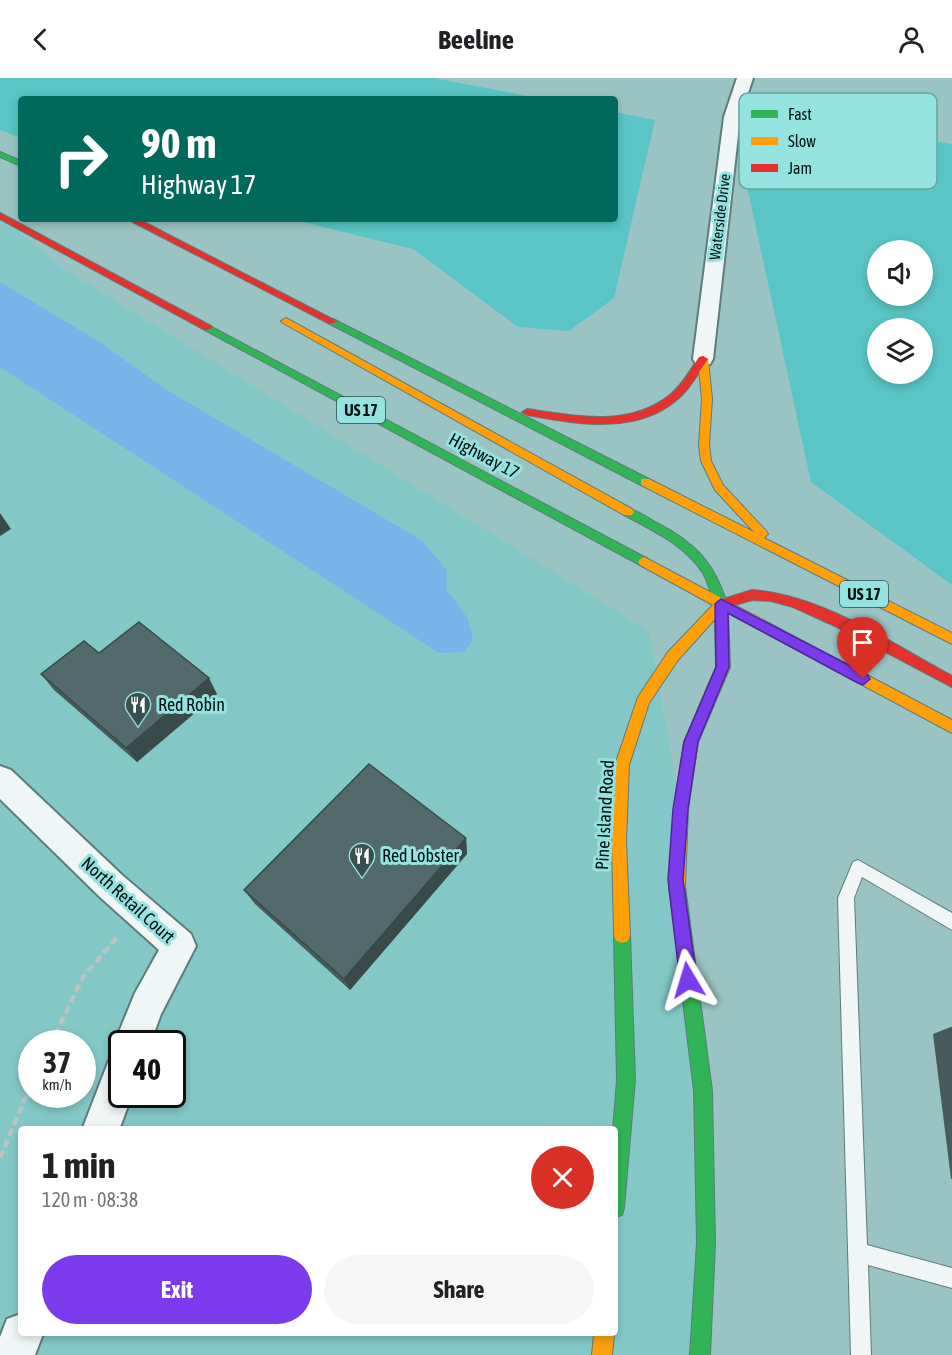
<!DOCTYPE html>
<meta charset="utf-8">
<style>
:root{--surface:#fff;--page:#f6f6f6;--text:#202124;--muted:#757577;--accent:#7c3aed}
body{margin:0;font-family:"Asap Condensed",sans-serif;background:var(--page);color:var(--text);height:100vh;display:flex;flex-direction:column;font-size:22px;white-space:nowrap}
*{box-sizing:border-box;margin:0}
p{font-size:20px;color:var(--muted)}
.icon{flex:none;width:33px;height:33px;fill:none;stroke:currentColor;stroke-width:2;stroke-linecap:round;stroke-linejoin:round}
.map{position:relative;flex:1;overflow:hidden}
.side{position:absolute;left:18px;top:1048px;width:600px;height:210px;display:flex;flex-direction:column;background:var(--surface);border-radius:6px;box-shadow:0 3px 9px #0003}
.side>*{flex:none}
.top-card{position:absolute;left:18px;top:18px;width:600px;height:126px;border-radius:6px;box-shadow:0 3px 9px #0003;background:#00695c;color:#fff;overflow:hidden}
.buttons{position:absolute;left:867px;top:162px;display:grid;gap:12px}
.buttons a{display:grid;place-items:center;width:66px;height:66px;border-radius:50%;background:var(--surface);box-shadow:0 3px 9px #0003;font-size:30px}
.speed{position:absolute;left:18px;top:952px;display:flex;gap:12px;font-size:30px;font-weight:700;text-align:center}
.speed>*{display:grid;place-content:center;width:78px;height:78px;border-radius:50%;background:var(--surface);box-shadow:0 3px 9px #0003;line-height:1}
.speed small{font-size:15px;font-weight:400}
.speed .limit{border:3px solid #111;border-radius:9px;background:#fff;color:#111}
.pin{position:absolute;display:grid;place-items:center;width:51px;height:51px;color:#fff;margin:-62px -26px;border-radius:50% 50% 50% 0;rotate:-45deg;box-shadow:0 0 6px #0007}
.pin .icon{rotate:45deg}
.me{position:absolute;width:66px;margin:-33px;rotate:353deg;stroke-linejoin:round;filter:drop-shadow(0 0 4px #0008)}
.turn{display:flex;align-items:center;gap:21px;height:126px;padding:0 24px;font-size:27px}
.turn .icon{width:78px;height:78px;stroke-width:2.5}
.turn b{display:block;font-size:42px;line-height:51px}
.round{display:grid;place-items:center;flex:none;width:63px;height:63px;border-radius:32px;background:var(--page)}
.summary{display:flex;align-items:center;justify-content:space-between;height:102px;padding:0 24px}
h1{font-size:36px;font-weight:700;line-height:45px}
.button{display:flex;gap:12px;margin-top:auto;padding:12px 24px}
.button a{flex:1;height:69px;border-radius:36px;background:var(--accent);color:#fff;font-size:24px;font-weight:700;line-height:69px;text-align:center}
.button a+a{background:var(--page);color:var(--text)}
header{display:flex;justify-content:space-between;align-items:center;height:78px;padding:0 24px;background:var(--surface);font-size:27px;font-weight:700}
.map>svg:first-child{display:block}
</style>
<header><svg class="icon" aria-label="back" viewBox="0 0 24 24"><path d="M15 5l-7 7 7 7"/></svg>Beeline<svg class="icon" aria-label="person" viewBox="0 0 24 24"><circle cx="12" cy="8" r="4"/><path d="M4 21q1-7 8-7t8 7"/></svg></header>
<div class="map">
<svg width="952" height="1277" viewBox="0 0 952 1277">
<rect width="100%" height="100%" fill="#9ac4c3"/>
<path fill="#83c8c7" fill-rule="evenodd" d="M0,137L64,191L649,553L681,731L700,1277H0ZM32,966H82V1017H32ZM122,966H172V1017H122ZM21,1052H615V1256H21Z"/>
<path fill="#59c5c4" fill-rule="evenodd" d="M0,0H433L544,21H21V60L0,52Z
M615,34L655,42L614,220L569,253L518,249L413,171L290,141H615Z
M732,39L792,40L952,66V507L811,404ZM878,172H922V218H878ZM878,250H922V296H878Z"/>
<path fill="#7ab3ea" d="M0,204L103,266L165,311L423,463L447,493L446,511L467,539L473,561L464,574L439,575L0,289Z"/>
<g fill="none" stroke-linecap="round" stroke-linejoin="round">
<defs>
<path id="lane" d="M858,782L952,835V852L862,799L854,820L867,1167L952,1190V1210L868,1187L871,1277H851L838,820L853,784Z"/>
<path id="street" d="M737,0H753L740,39L713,281L710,286L703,288L696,286L693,281L724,39Z
M0,688L11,692L122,797L191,856L196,868L161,936L150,966H122V1017H132L119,1052H82L109,982L119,978L114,966L135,915L159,872L100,819L0,721Z
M21,1236V1256H43L35,1277H0V1259L7,1241Z"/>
<path id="fast" d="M0,74L21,83V88L0,79Z
M333,241L649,401L651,404L649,407H641L330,246L328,244Z
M208,247L648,481L650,484L644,489L640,487L205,252V248Z
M628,430C638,433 648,440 657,445C695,465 714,484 727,526L725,529H717C711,518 709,506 703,495C685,467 652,452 624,437L622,434Z
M677,801L682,803L685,808L712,1013L715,1165L710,1277H690L697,1165L694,1013L669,808L672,803Z
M622,849L628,851L630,857L635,1002L624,1130L622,1137L615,1139V1052H613L617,1002L614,857L616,851Z"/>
<path id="slow" d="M286,240L632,431L634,434L632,437H624L283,245L281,243Z
M703,278L708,281L712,321L709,367L711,383L723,407L766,453L768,456L764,460L952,555V566L641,407V401H649L754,454L715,412L701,383L699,367L702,321L698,281Z
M644,479L952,642V655L728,535L730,589L698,664L688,731L685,808L682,813L677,815L672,813L669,808L674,731L684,664L716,589L715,541L678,582L649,625L629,687L626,763L630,857L628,863L622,865L616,863L614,857L612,763L615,687L638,619L668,574L713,527L640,487L638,484L640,481Z
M594,1256H614L612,1277H592Z"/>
<path id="jam" d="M0,135L211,248L213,250L205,252L0,141Z
M127,141H138L338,244L330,246Z
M703,278L708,281C699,293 692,308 681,318C640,358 577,346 527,337L522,334L527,331C576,338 630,350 671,316C683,306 691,291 699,279Z
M752,512C822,517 891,565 952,598V609L848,554L793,529L771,523L752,522L721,531L715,526L717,523Z"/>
</defs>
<use href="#lane" stroke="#5d7c7c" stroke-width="2"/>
<use href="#street" stroke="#5d7c7c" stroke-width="4"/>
<use href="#fast" stroke="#5d7c7c" stroke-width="2"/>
<use href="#slow" stroke="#5d7c7c" stroke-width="2"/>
<use href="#jam" stroke="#5d7c7c" stroke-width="2"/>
<path stroke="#b9c4c4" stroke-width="4.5" stroke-dasharray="8 4" stroke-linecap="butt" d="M55,957L83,899L119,857
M0,1080L31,1006"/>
<use href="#lane" fill="#f0f6f6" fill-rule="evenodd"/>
<use href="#street" fill="#f0f6f6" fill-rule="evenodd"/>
<use href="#fast" fill="#30b455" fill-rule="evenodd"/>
<use href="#slow" fill="#ff9f0a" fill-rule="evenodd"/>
<use href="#jam" fill="#e5322d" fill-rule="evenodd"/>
</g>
<path fill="#475b5c" d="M99,575L217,616L137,684L54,612L41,596Z
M466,760L467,776L350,912L255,826L244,812Z
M951,949H952V1101H951L933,956Z"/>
<path fill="#394a4b" d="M0,435L11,451L0,458Z
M209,600L217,616L137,684L126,670Z
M466,760L467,776L350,912L344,901Z"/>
<path fill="#526a6b" stroke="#394a4b" stroke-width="1.5" d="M139,544L209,600L126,670L41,596L84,563L99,575Z
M369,686L466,760L344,901L244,812Z"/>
<path fill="#7c3aed" stroke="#51269a" stroke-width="1.5" d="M721,521L868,597L870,601L863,607L858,605L728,535L729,589L698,664L688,731L683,802L697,902L694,907L688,910L683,907L680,902L668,802L673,731L684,664L716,589L715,526Z"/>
<defs>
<symbol id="restaurant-pin" viewBox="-11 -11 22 30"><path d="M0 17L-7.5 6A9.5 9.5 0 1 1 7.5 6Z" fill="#364f4f" stroke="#95e3e1"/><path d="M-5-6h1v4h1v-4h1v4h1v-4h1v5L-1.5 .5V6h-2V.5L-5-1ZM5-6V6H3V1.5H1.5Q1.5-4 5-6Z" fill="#fff"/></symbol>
</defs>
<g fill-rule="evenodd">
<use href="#restaurant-pin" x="123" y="612" width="30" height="40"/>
<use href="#restaurant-pin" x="347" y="763" width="30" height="40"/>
</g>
<g text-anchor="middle" stroke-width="6" stroke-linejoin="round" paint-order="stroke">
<g font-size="15" fill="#001010" stroke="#95e3e1">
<text transform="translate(720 139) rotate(-83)" y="5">Waterside Drive</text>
</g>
<g fill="#95e3e1" stroke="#2d4f4f" stroke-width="1.5">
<rect x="337" y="319" width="48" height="26" rx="4.5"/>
<rect x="840" y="503" width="48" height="26" rx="4.5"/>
</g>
<g font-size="16" font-weight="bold" fill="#001010">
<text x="361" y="338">US 17</text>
<text x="864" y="522">US 17</text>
</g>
<g font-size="18" fill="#001010" stroke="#95e3e1">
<text transform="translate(484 378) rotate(28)" y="6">Highway 17</text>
<text transform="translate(605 737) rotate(-87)" y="6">Pine Island Road</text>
<text transform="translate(128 822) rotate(42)" y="6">North Retail Court</text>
</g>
<g font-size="18" fill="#001010" stroke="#95e3e1" text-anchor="start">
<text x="158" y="633">Red Robin</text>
<text x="382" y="784">Red Lobster</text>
</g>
</g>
<rect x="739" y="15" width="198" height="96" rx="9" fill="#95e3e1" stroke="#68a4a2" stroke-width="1.5"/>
<rect x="751" y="32" width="27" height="8" fill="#30b455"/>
<rect x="751" y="59" width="27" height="8" fill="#ff9f0a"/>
<rect x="751" y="86" width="27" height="8" fill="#e5322d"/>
<g font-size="16" fill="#001010">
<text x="788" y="42">Fast</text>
<text x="788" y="69">Slow</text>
<text x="788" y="96">Jam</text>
</g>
</svg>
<div class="buttons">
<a><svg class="icon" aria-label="sound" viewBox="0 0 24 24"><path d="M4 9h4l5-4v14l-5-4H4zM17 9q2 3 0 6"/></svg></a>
<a><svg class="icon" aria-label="layers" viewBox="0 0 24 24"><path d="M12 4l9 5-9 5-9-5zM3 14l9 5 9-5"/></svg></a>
</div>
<div class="speed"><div>37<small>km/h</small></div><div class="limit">40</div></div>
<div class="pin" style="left:863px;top:601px;background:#d93025"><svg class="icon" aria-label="arrive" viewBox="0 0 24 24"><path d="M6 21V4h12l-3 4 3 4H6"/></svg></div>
<svg class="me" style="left:688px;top:902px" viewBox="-20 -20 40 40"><path d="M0-17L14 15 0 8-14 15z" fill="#7c3aed" stroke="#fff" stroke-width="4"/></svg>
<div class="top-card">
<div class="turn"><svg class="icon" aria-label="right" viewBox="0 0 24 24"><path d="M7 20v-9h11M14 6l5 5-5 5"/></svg><div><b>90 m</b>Highway 17</div></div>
</div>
<section class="side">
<div class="summary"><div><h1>1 min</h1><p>120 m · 08:38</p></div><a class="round" style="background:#d93025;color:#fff"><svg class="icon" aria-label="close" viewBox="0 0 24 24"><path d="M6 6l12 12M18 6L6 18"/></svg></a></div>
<div class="button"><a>Exit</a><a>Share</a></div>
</section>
</div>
